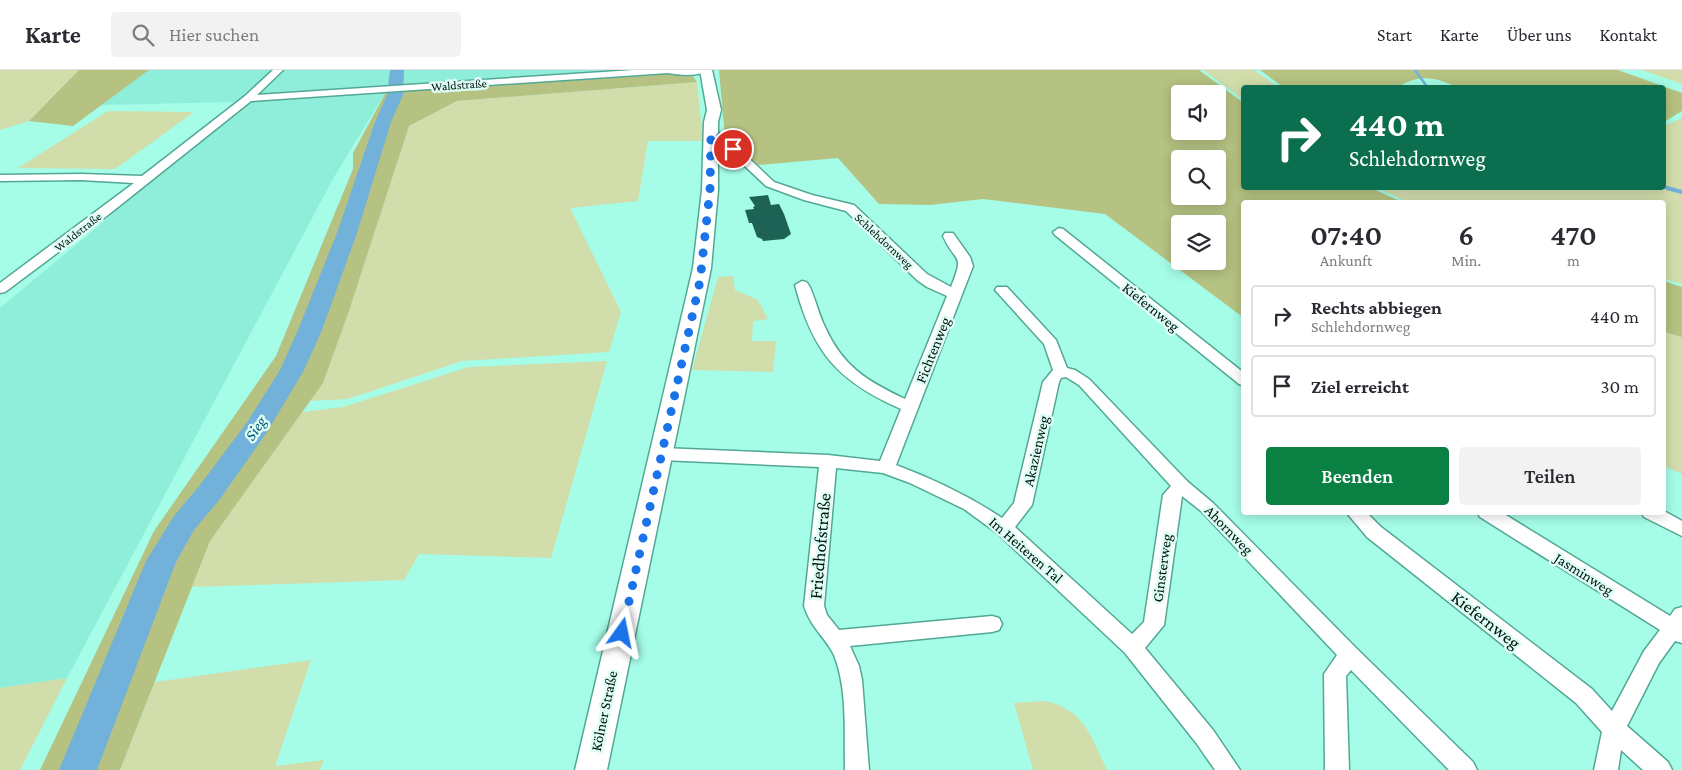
<!DOCTYPE html>
<html lang="de">
<meta charset="utf-8">
<style>
:root{--surface:#fff;--page:#f2f2f3;--text:#2b2b33;--muted:#7c7c81;--line:#e1e1e2;--accent:#0b8043}
body{margin:0;font-family:"Crimson Pro",serif;background:var(--page);color:var(--text);height:100vh;display:flex;flex-direction:column;font-size:19px;white-space:nowrap}
*{box-sizing:border-box;margin:0}
p{font-size:16px;color:var(--muted)}
.icon{flex:none;width:28px;height:28px;fill:none;stroke:currentColor;stroke-width:2;stroke-linecap:round;stroke-linejoin:round}
.map{position:relative;flex:1;overflow:hidden}
.details{position:absolute;left:1241px;top:130px;width:425px;height:315px;display:flex;flex-direction:column;background:var(--surface);border-radius:5px;box-shadow:0 2px 12px #0003}
.details>*{flex:none}
.hud{position:absolute;left:1241px;top:15px;width:425px;height:105px;border-radius:5px;box-shadow:0 2px 12px #0003;background:#0b6e4f;color:#fff;overflow:hidden}
.fabs{position:absolute;left:1171px;top:15px;display:grid;gap:10px}
.fabs a{display:grid;place-items:center;width:55px;height:55px;border-radius:5px;background:var(--surface);box-shadow:0 2px 12px #0003;font-size:25px}
.pin{position:absolute;display:grid;place-items:center;width:42px;height:42px;color:#fff;margin:-21px;border:2px solid #fff;border-radius:50%;box-shadow:0 1px 5px #0007}
.me{position:absolute;width:55px;margin:-28px;rotate:12deg;stroke-linejoin:round;filter:drop-shadow(0 0 4px #0008)}
.turn{display:flex;align-items:center;gap:18px;height:105px;padding:0 25px;font-size:22px}
.turn .icon{width:65px;height:65px;stroke-width:2.5}
.turn b{display:block;font-size:35px;line-height:42px}
.eta{display:flex;justify-content:space-evenly;align-items:center;height:85px;text-align:center}
.eta b{font-size:30px;font-weight:600;line-height:35px}
.primary-button{display:flex;gap:10px;margin-top:auto;padding:10px 25px}
.primary-button a{flex:1;height:58px;border-radius:5px;background:var(--accent);color:#fff;font-size:20px;font-weight:600;line-height:58px;text-align:center}
.primary-button a+a{background:var(--page);color:var(--text)}
ul{padding:0;list-style:none}
li{display:flex;align-items:center;gap:15px;height:62px;margin:0 10px 8px;padding:0 15px;border:2px solid var(--line);border-radius:5px}
li div{flex:1}
li b{display:block;font-size:19px}
li em{font-style:normal}
header{display:flex;align-items:center;gap:30px;box-sizing:border-box;height:70px;padding:0 25px;background:var(--surface);border-bottom:1px solid var(--line)}
header strong{font-size:24px}
nav{display:flex;gap:28px;margin-inline-start:auto;font-size:18px}
.search{width:350px;height:45px;background:var(--page);display:flex;align-items:center;gap:12px;box-sizing:border-box;padding:0 18px;border-radius:5px;color:var(--muted);font-size:19px}
.map>svg:first-child{display:block}
</style>
<header>
<strong>Karte</strong>
<div class="search"><svg class="icon" aria-label="search" viewBox="0 0 24 24"><circle cx="10" cy="10" r="6"/><path d="M15 15l6 6"/></svg>Hier suchen</div>
<nav><a>Start</a><a>Karte</a><a>Über uns</a><a>Kontakt</a></nav>
</header>
<div class="map">
<svg width="1682" height="700" viewBox="0 0 1682 700">
<rect width="100%" height="100%" fill="#a5fce7"/>
<path fill="#8eeed9" d="M149,0H637L387,20L334,107L67,608L0,618V238L107,149L236,32L100,35Z"/>
<path fill="#d2ddac" d="M0,0H79L29,51L0,60Z
M1203,0H1254L1278,17L1244,18V30Z
M1642,0H1682V14Z
M697,12L703,71H648L638,131L570,138L621,242L609,282L462,291L348,329L310,331L323,313L349,241L409,56L457,31Z
M108,41L194,42L115,99L18,98Z
M1682,48V214L1664,209V132H1407L1378,118H1664V56Z
M733,206L735,220L758,230L768,249L753,251L752,271H776L773,302L692,300L718,207Z
M1664,262L1682,267V404L1664,396Z
M607,291L551,488L419,484L404,510L192,517L210,471L302,342L343,337L469,297Z
M311,590L275,696L324,690L320,700H120L155,612Z
M67,608L20,700H0V618Z
M1044,631C1085,639 1091,667 1107,700H1033L1014,633Z"/>
<path fill="#b5c282" fill-rule="evenodd" d="M79,0H149L73,56L29,51Z
M719,0H1199L1244,33V118H1371L1402,132H1244V248L1105,144L983,129L930,135L879,134L838,88L758,95L725,68ZM1180,24H1218V61H1180ZM1180,89H1218V126H1180ZM1180,154H1218V191H1180Z
M1260,0H1618L1682,23V41L1664,52V18H1459C1437,8 1422,3 1399,16L1400,17H1283Z
M673,4L693,6L697,12L457,31L409,56L349,241L323,313L210,471L120,700H40L154,461L276,286L353,99V83L386,22Z
M1664,211L1682,217V267L1664,262Z"/>
<g fill="none" stroke-linecap="round" stroke-linejoin="round">
<path stroke="#72b1d9" stroke-width="2.5" d="M1415,0L1428,18
M1664,117L1672,119"/>
<path stroke="#72b1d9" stroke-width="4" d="M1667,118L1682,122"/>
<path fill="#72b1d9" fill-rule="evenodd" d="M390,0H404L403,25L391,52L357,163L322,260L304,300L267,362L220,429L194,460L176,492L97,700H59L146,491L174,446L200,415L248,351L280,300L298,260L337,163L375,52L387,25Z"/>
</g>
<path fill="#1e6255" d="M768,125L771,135L779,134L784,144L791,164L784,169L763,171L762,169L757,167L752,153H749L745,140L754,139L753,137L755,136L749,127Z"/>
<g fill="none" stroke-linecap="round" stroke-linejoin="round">
<defs>
<path id="minor" d="M273,0H283L257,25L634,0H708C698,7 680,5 668,3L251,31L108,145L5,222L0,223V213L134,113L81,110L0,111V105L81,104L142,106L245,26Z
M711,61L723,64L774,112L812,125L854,135L927,204L951,217C965,182 956,195 943,166L945,163H953L970,187L973,196L896,395C933,409 969,426 1002,448L1014,433L1043,312L1053,300L1044,274L995,220L997,217H1007L1056,270L1067,298L1075,300L1089,309L1188,412L1213,433L1357,579L1473,692L1477,700H1449L1351,600L1346,606L1349,700H1325L1324,604L1337,585L1201,441L1182,426L1164,555L1145,578L1213,660L1240,700H1215L1197,674L1125,583L997,463L964,439L910,413L883,403L836,398L824,536L827,545L839,560L992,546L999,548L1002,554L999,560L992,562L850,576L859,596L862,610L869,700H845C844,663 848,620 834,585C826,568 811,558 804,536L819,397L662,390L656,388L654,384L656,380L662,378L828,385L880,391L901,339C838,311 813,283 795,215L802,211C805,212 806,211 808,214C814,223 819,246 825,257C843,297 867,311 905,329L947,226L927,217L917,210L846,141L804,130L766,116L715,68L707,66L706,64L707,62ZM1066,307L1079,315L1171,416L1163,425L1144,552L1132,564L1015,457L1032,435L1059,312L1061,308Z
M1059,158L1063,159L1244,303V316L1239,314L1055,165L1053,162Z
M1664,441L1682,451V466L1644,447L1641,442Z
M1346,442H1366L1381,457L1592,619L1612,641L1644,581L1660,560L1480,447L1477,442H1501L1670,546L1675,539L1682,537V573L1675,571L1659,593L1627,656L1668,692L1672,700H1643L1621,680L1618,700H1594L1602,662L1576,633L1367,467Z"/>
<path id="secondary" d="M700,0H712L721,40L718,52V120L711,198L607,700H575L693,198L702,120L704,52L707,40Z"/>
</defs>
<use href="#minor" stroke="#52a895" stroke-width="3"/>
<use href="#secondary" stroke="#52a895" stroke-width="3"/>
<use href="#minor" fill="#fff" fill-rule="evenodd"/>
<use href="#secondary" fill="#fff" fill-rule="evenodd"/>
</g>
<g fill="none" stroke-linecap="round" stroke-linejoin="round">
<path stroke="#1a73e8" stroke-width="9" stroke-dasharray="0 16.2" d="M622,563L700,211L710,120L711,64L720,66L733,79"/>
</g>
<g text-anchor="middle" stroke-width="5" stroke-linejoin="round" paint-order="stroke">
<g font-size="12" fill="#00120d" stroke="#ddfdf5">
<text transform="translate(459 15) rotate(-4)" y="4">Waldstraße</text>
<text transform="translate(78 162) rotate(-38)" y="4">Waldstraße</text>
<text transform="translate(884 171) rotate(43)" y="4">Schlehdornweg</text>
</g>
<g font-size="15" fill="#00120d" stroke="#ddfdf5">
<text transform="translate(1151 237) rotate(39)" y="5">Kiefernweg</text>
<text transform="translate(933 280) rotate(-68)" y="5">Fichtenweg</text>
<text transform="translate(1036 381) rotate(-77)" y="5">Akazienweg</text>
<text transform="translate(1229 460) rotate(46)" y="5">Ahornweg</text>
<text transform="translate(1026 480) rotate(41)" y="5">Im Heiteren Tal</text>
<text transform="translate(1162 498) rotate(-82)" y="5">Ginsterweg</text>
<text transform="translate(1584 504) rotate(32)" y="5">Jasminweg</text>
<text transform="translate(604 641) rotate(-78)" y="5">Kölner Straße</text>
</g>
<g font-size="16" font-style="italic" fill="#02557c" stroke="#ddfdf5">
<text transform="translate(255 358) rotate(-55)" y="6">Sieg</text>
</g>
<g font-size="18" fill="#00120d" stroke="#ddfdf5">
<text transform="translate(820 476) rotate(-85)" y="6">Friedhofstraße</text>
<text transform="translate(1486 550) rotate(38)" y="6">Kiefernweg</text>
</g>
</g>
</svg>
<div class="fabs">
<a><svg class="icon" aria-label="sound" viewBox="0 0 24 24"><path d="M4 9h4l5-4v14l-5-4H4zM17 9q2 3 0 6"/></svg></a>
<a><svg class="icon" aria-label="search" viewBox="0 0 24 24"><circle cx="10" cy="10" r="6"/><path d="M15 15l6 6"/></svg></a>
<a><svg class="icon" aria-label="layers" viewBox="0 0 24 24"><path d="M12 4l9 5-9 5-9-5zM3 14l9 5 9-5"/></svg></a>
</div>
<div class="pin" style="left:733px;top:79px;background:#d93025"><svg class="icon" aria-label="arrive" viewBox="0 0 24 24"><path d="M6 21V4h12l-3 4 3 4H6"/></svg></div>
<svg class="me" style="left:622px;top:563px" viewBox="-20 -20 40 40"><path d="M0-17L14 15 0 8-14 15z" fill="#1a73e8" stroke="#fff" stroke-width="4"/></svg>
<div class="hud">
<div class="turn"><svg class="icon" aria-label="right" viewBox="0 0 24 24"><path d="M7 20v-9h11M14 6l5 5-5 5"/></svg><div><b>440 m</b>Schlehdornweg</div></div>
</div>
<section class="details">
<div class="eta">
<div><b>07:40</b><p>Ankunft</p></div>
<div><b>6</b><p>Min.</p></div>
<div><b>470</b><p>m</p></div>
</div>
<ul>
<li><svg class="icon" aria-label="right" viewBox="0 0 24 24"><path d="M7 20v-9h11M14 6l5 5-5 5"/></svg><div><b>Rechts abbiegen</b><p>Schlehdornweg</p></div><em>440 m</em></li>
<li><svg class="icon" aria-label="arrive" viewBox="0 0 24 24"><path d="M6 21V4h12l-3 4 3 4H6"/></svg><div><b>Ziel erreicht</b></div><em>30 m</em></li>
</ul>
<div class="primary-button"><a>Beenden</a><a>Teilen</a></div>
</section>
</div>
